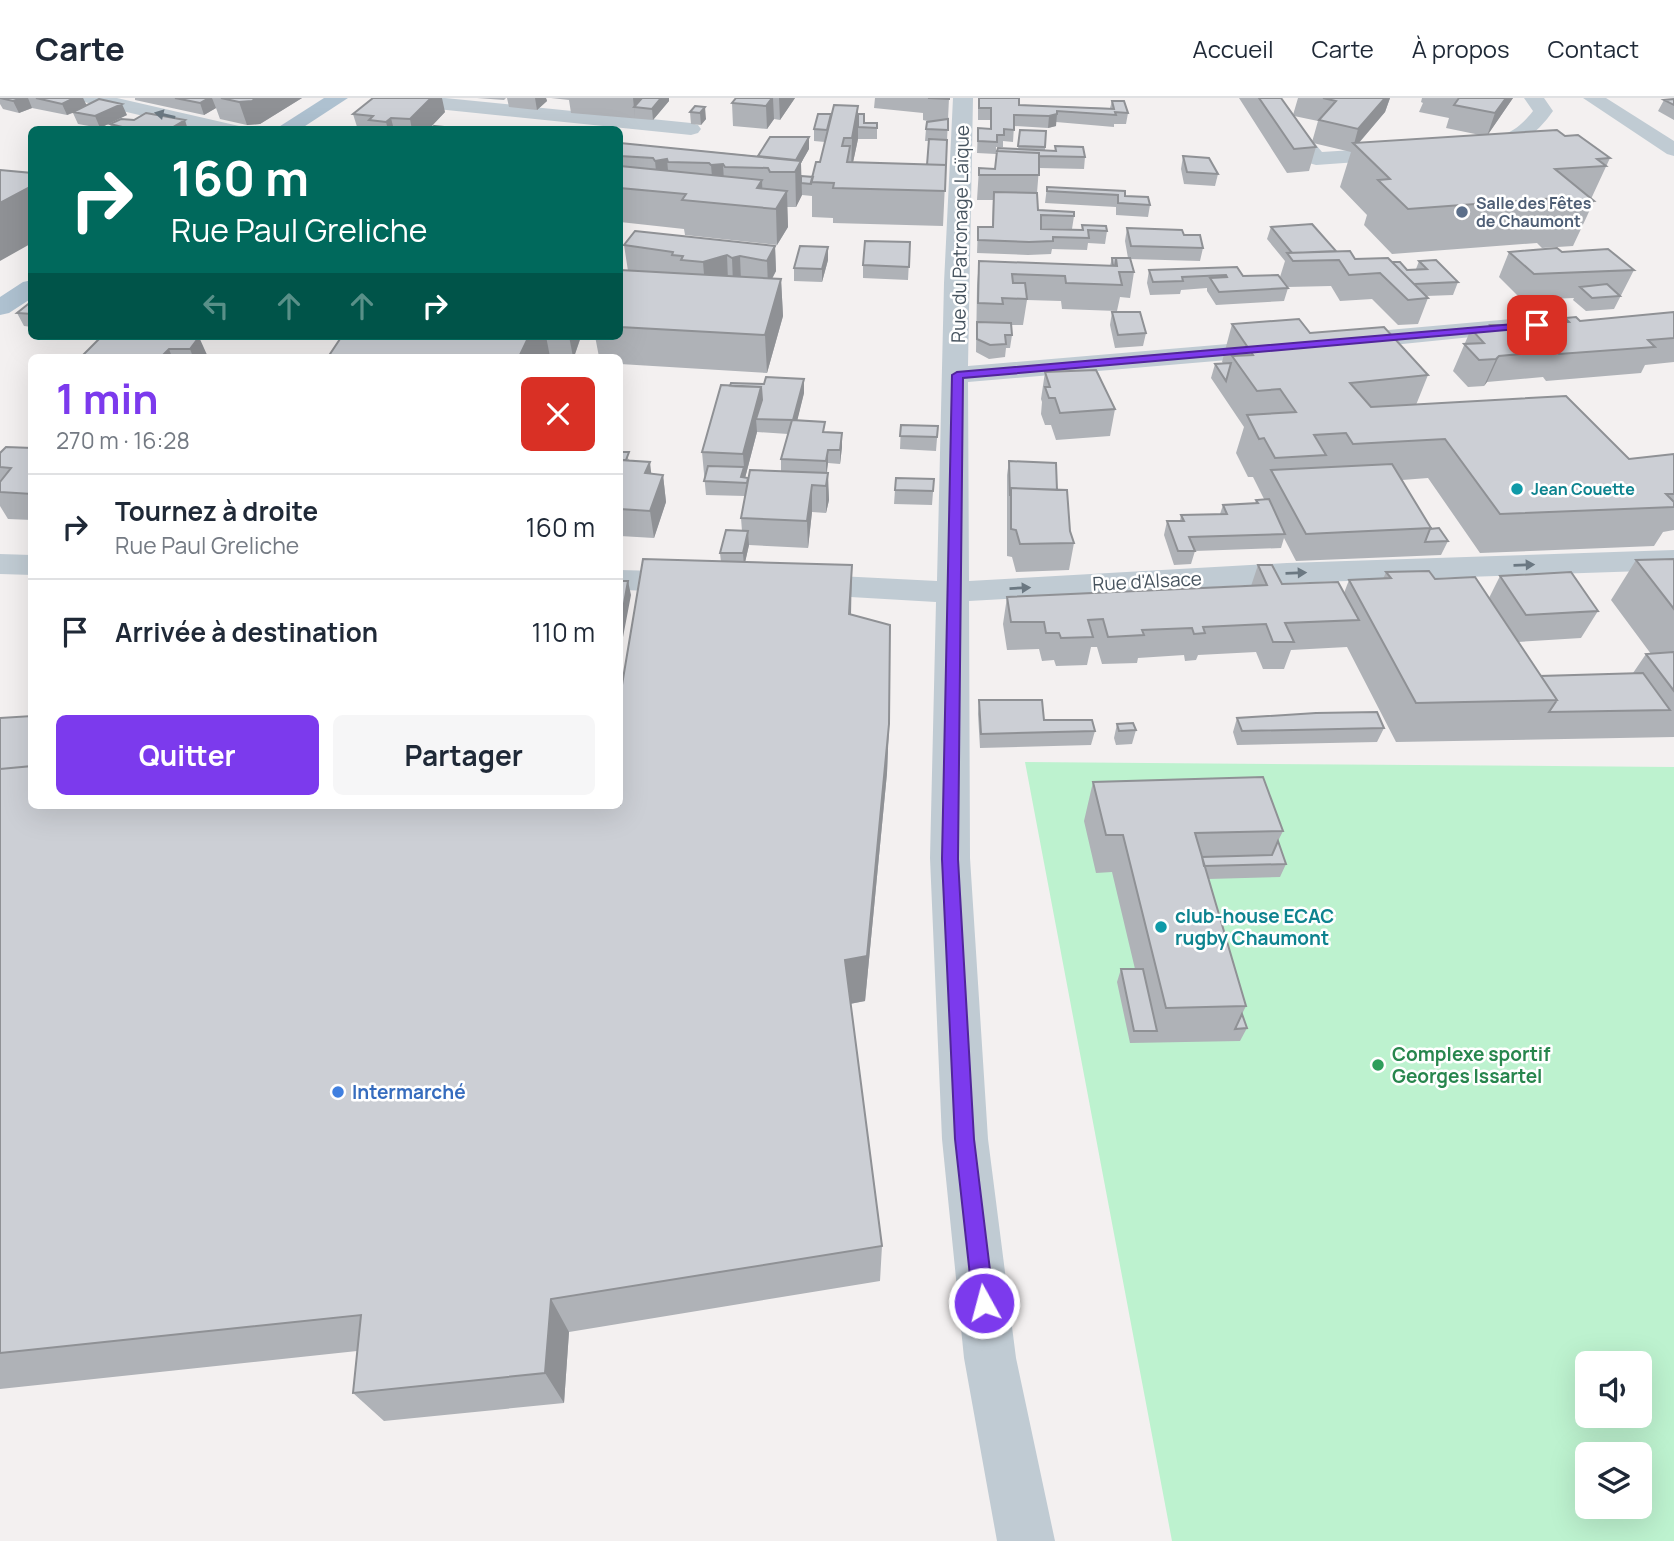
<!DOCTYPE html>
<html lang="fr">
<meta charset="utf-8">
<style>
:root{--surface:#fff;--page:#f6f6f7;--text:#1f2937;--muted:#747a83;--line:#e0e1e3;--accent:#7c3aed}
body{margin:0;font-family:Manrope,sans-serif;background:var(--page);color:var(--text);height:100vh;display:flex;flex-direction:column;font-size:26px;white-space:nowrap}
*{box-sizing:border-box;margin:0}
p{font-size:23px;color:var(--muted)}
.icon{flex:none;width:38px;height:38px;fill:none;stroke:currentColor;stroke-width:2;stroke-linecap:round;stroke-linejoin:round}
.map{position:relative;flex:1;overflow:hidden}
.panel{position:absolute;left:28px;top:256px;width:595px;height:455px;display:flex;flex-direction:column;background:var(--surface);border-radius:10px;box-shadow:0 7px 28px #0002}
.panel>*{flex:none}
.banner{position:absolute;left:28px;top:28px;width:595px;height:214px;border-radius:10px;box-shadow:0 7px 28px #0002;background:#00695c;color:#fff;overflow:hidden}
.controls{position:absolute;left:1575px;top:1253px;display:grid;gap:14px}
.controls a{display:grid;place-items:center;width:77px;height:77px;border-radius:10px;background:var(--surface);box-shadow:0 7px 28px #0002;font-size:35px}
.pin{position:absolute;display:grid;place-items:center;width:60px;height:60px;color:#fff;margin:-30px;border-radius:14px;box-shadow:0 4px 10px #0006}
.me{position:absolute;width:77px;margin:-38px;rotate:353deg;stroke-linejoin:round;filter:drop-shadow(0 0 5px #0008)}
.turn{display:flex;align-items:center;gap:24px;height:147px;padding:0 28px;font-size:32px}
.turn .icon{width:91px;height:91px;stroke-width:2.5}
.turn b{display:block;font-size:49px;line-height:60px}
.lanes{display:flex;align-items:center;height:66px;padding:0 28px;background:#0003;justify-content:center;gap:35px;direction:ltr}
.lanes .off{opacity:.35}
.round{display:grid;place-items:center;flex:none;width:74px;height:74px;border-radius:10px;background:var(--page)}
.summary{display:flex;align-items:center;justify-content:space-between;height:119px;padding:0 28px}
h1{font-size:42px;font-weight:700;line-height:52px;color:var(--accent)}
.button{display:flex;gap:14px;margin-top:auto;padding:14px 28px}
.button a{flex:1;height:80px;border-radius:10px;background:var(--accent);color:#fff;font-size:28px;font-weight:700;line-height:80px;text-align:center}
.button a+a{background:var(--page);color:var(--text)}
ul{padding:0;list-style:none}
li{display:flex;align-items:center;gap:21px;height:105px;padding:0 28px;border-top:2px solid var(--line)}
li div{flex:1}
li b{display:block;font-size:26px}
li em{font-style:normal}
header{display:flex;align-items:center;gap:42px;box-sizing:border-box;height:98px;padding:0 35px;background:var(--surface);border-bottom:2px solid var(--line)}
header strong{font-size:33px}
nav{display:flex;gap:38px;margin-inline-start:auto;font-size:24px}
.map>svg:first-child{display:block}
</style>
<header>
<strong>Carte</strong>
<nav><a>Accueil</a><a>Carte</a><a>À propos</a><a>Contact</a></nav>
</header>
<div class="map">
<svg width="1674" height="1443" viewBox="0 0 1674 1443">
<rect width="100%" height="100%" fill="#f3f0f0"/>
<path fill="#bdf2cf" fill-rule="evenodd" d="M1025,664L1674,669V1443H1172ZM1587,1265H1640V1318H1587ZM1587,1356H1640V1409H1587Z"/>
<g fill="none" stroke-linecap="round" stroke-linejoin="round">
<path fill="#c0cbd3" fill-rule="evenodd" d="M81,0H117L239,28L242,32H203L84,4Z
M378,0H445L691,25L698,27L701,31L698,35L691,37L388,6Z
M953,0H973L968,268L1276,242L1285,244L1289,250L1285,256L1276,258L968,284L969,483L1287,465L1674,452V472L1287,485L969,503L970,760L988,1041L1016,1260L1055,1443H997L964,1260L942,1041L930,760L936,504L799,496L788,493L783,486L788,479L799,476L937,483L944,185Z
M1257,0H1277L1322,54L1400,49L1407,51L1410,55L1407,59L1400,61L1316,67L1309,65Z
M1524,0H1544L1553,13C1535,39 1504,63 1470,54L1467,50L1470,46C1499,38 1513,39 1533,13Z
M1583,0H1606L1674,43V58L1667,56Z
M1523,220L1532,223L1536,228L1532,233L1343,252L1334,249L1330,244L1334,239L1343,236Z
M0,456L32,457V477L0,476Z
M620,472L693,474L704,477L709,484L704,491L693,494L620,492Z"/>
<path fill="#aec1d0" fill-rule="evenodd" d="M324,0H348L299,32H274Z
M32,182V200L9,215L0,217V199L23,184Z"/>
</g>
<path fill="#afb2b7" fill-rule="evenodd" d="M0,0H83L86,7L127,17L100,30L78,26L73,15L67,17L32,10L19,15L3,11L0,6Z
M135,0H302L260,26L247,27L220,21L216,10L204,17L135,2Z
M477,0H506L504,2Z
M507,0H546L547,3L537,12L509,9Z
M551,0H670H669V3L653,22L571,15L569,2Z
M736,0H795L780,22L774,21L767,31L733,28L732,5Z
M875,0H949L943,128L833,125V120L812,119V98L802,97L796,109H787L788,129L777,147L685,137L684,131L620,124V45L758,58L809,51L801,65V78L813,79L820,64L825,44L814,43V31L831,16L858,8V16L864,25H877V41H858L853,64L927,67L929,43H925L926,31L932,24L923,22V15L874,10Z
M978,0H1019V7L1110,10L1112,3L1128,15L1126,26H1114V29L1056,24V28L1048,30L1014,28L1013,44L1003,43V49H996V56L977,55L978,30L990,31V22H978Z
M1239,0H1281L1293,17L1298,0H1390L1385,14L1359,45L1480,37L1446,30L1449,20L1419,14L1423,5L1421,4L1422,0H1513L1488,36L1565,38L1610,60L1591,101L1594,103L1573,148L1542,150L1537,145L1392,156L1364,127L1367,117L1340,89L1351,54L1313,45L1316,49L1309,73L1287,75ZM1294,18L1318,23L1312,44Z
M1674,1V22L1658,13L1664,2Z
M695,8L706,21L701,27L691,26L690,14Z
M445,14L428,32H358L353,16Z
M110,26L188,32H112Z
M1020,32L1046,33L1045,52L1055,53V48L1085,59L1084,71L1039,70L1037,95L1038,112L1074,118L1072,131L1041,130V131L1082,132V127L1107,133L1105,146L1088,145L1087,152L1052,151L1051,156L1028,157L977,155L978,129H992L993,102H977L979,70L995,71L1018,51Z
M1183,58L1218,76L1215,88L1184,86L1181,71Z
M1047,89L1125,98L1150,107L1148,119L1116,117V109L1045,105Z
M1271,129L1355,161L1392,164L1407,172L1416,171L1419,163L1458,184L1453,197L1426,198L1428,200L1418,226L1398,227L1372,201L1340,203L1331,188L1287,189L1288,190L1284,203L1216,207L1207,193V190L1181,192L1180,196L1150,197L1147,185L1149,172L1280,179L1285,163L1267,141Z
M1127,130L1184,137L1203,150L1200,163L1130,161L1134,174L1130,200L1120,199L1117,213L1062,211L1061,203L1027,202L1023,227H1011L1012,237L1010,250H1006L1005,259L989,261L976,254L977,188L979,163L1110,168L1112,160H1128L1125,143Z
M910,144L908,182L863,180V167Z
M624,147L775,148L776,173L772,181H781L783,218L767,275L620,266V259H599L595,238H620V172L628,173Z
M828,149V162L822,184L794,183V170Z
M1509,154H1562L1634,172L1614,211L1586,213L1573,202L1574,200L1522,202L1499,179Z
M32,203V229L24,228L17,215Z
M1112,214L1146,235L1143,248L1115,250L1110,227Z
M1674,214V264L1645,267L1641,275L1546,283L1543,279L1487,284L1484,288L1468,289L1453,273L1471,231L1488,230L1490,227H1529L1563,224L1565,220L1580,223Z
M1232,226L1310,235L1428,277L1416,307L1629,361L1674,356V432L1663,434L1654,448L1480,455L1428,380L1402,382L1431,430L1448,443L1441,457L1296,463L1284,440L1281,450L1195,453L1191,466L1174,467L1164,437L1167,423H1180L1181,417L1220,416L1223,407L1255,406L1256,402L1264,401L1253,379H1248L1236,355L1244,329L1211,280L1215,266L1223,265L1222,264Z
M177,238L208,259H81Z
M342,238H581V239L574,259H328Z
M1045,274L1115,311L1110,338L1056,342L1051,327H1045L1041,316L1042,304L1041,301Z
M804,281V295L797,322L825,334L842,335V349L840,366L828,365L827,375L829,402L826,415L812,414L808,450L749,447L745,464L851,516L889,626L887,675L865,903L850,906L882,1148L880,1183L569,1234L564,1305L384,1323L353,1295L357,1253L0,1291V620L32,707L621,593L721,464L720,455L742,433L741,420L745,398L706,397L702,354L764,286ZM757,334L788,336L781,361V373L745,380Z
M901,327L938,328L936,353L900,351Z
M32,350V422L8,421L0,408V355Z
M620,354L631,363L651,376L663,377L666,404L654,440L620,438Z
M1009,363L1057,392L1070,433L1074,445L1069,472L1016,474L1012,459L1007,458V377Z
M934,381L932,407L894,406L895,392Z
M1674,461V639L1396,644L1347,549L1291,552L1284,571H1263L1256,554L1198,557L1196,562L1185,563L1184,557L1138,560L1137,565L1102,566L1097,549H1091L1087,567L1056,568L1054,562L1042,563L1039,551L1007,552L1003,526L1007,499L1251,488L1258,467L1282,486L1344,495L1349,482L1383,481L1386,474L1435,481L1489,500L1500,478L1598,513L1581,540L1518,544L1541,578L1633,575L1646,556H1651L1611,502L1636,462Z
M979,602L1044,622L1095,633L1091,647L980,650L978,616Z
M1237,620L1384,630L1377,644L1237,647L1233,634Z
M1117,626L1136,632L1132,646L1116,647L1114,640Z
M1093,684L1283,733L1278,743L1286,766L1280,779L1208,781L1246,908L1242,916L1247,930L1240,943L1130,945L1117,884L1121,871H1135L1112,774L1096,775L1084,723Z"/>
<path fill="#8f9195" d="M22,0H28L32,10L19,15L13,3Z
M74,0H83L87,8L67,17L62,6Z
M209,0H212L216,10L204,17L200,5Z
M256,0H302L260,26L247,27L239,4Z
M431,0H442L445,14L428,32H412L410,21Z
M535,0H546L547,3L537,12Z
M633,0H653L634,9L635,21Z
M661,0H669V3L653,22L652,11Z
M772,0H773L774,21L767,31L766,8Z
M779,0H795L780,22Z
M1385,0H1390L1385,14L1356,48L1354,46L1358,31Z
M1506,0H1513L1487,38L1495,15Z
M122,6L127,17L100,30L95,18Z
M858,8V41L851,74L852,40Z
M705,9L706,21L701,27L700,15Z
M1057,16L1056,28L1048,30L1049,18Z
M391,20L394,32H388L386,24Z
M185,22L188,32H168Z
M809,39V51L801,65L802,97L796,109L795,63Z
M667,61L670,95L658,93L655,63Z
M723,66L725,101L714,102L711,67Z
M762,82L763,110L757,90Z
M32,88V145L0,163V105Z
M787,93L788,129L777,147L776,111Z
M775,148L776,173L768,188L767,163Z
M828,149V162L822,184V171Z
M727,157L728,183L705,189L703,164Z
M740,158L741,183L733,186L732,160Z
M781,181L783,218L767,275L765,237Z
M529,238H546L550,259H519Z
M569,238H581L574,259H573Z
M199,239L208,259H193L190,251Z
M169,251L172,259H161Z
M1499,258L1487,284L1484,288L1496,261Z
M804,281V295L794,336L793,322Z
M761,289L762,315L756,321L757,334L744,384L741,379L744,369L743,356Z
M842,335V349L840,366V352Z
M828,352V365L826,377V363Z
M650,364L653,391L645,375Z
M828,375L829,402L826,415V388Z
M663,377L666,404L654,440L650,413Z
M812,387V414L808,450L807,423Z
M748,433L749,447L744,469L743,455Z
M852,467L851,517L849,516Z
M628,483L631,497L620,555V528Z
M889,626L887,675L865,903L844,907L845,862Z
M551,1201L569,1234L564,1305L545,1275Z"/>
<path fill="#cccfd5" stroke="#8f9195" stroke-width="2" d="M0,0H22L13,3Z
M36,0H74L62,6Z
M175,0H209L200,5Z
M221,0H256L252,3L239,4Z
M373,0H431L410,21L391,20L386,24L369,22L373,18L353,16Z
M642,0H661L652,11L634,9Z
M736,0H772L766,8L732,5Z
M928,0H949V1Z
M979,0H1019V7L1114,11L1112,3H1124L1128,15L1115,14L1116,17L1057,13V16L1049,18L1014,17V32L1004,31V37H997V44L978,43V30L991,31V10H979Z
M1259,0H1281L1316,49L1294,51Z
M1323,0H1385L1358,31L1319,22L1336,3Z
M1459,0H1506L1495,15L1454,7Z
M99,1L122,6L95,18L73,14Z
M1674,1V7L1664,2Z
M834,7L858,8L852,40H844L842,48H850L847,64L946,67L945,93L833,90L834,85L811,84L816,64H820Z
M695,8L705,9L700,15L690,14Z
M146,15L185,22L168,32H117L122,29L110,26L121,21L134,22Z
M818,16H831L827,32L814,31Z
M858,16H864V25H877V30L858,29Z
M948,21V32L926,31L927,24Z
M434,28L475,32H429Z
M1020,32L1046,33L1045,49L1018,48Z
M1557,32L1565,38L1578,37L1610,60L1597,61L1606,68L1555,71L1594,103L1562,105L1556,100L1408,111L1378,82L1390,81L1353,45Z
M770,39H809L796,62L758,58Z
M929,41L947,42L946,67H927Z
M620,45L801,63L795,74H770L768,70L725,69L723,66L711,67L709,65L668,64L667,61L655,63L653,60L620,58Z
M1055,48L1083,49L1085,59L1039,58V55L997,53L998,50L1056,53Z
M997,53L1039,55V77H979V70L995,71Z
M1183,58L1209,60L1218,76L1187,74Z
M620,68L762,82L757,90L787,93L776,111L682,102L686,96L620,90Z
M0,72L32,75V88L0,105Z
M801,78L813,79L811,86L801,85Z
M1047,89L1125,93V98L1148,99L1150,107L1118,105V97L1047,93Z
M994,94L1037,95L1038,112L1074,114V118L1041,117V131L1083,132L1082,127L1106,128L1107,133L1088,132L1089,140L1053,139V143L1029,144L978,142V129H993Z
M1312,126L1336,153L1292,155L1271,129Z
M1127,130L1182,132L1184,137H1200L1203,150L1131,148Z
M635,133L775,148L767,163L740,158L732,160L727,157L703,164L681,162L683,158L672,157L673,154L624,147Z
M865,143L910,144L909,169L863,167Z
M800,148L828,149L822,171L794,170Z
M1557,150L1562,154L1608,151L1634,172L1534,176L1509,154Z
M1350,153L1355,161L1388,160L1428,200L1408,202L1380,175L1349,177L1339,162L1293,163L1287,155Z
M1112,160H1119H1116L1115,168H1113Z
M1116,160H1130L1134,174H1119L1122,187L1066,185L1065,178L1012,176L1013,185H1025L1027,201L1002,200L1003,206L978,205L979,163L1117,168Z
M1436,162L1458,184L1414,186L1392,164H1400L1407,172L1427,171L1419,163Z
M1237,169L1243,178L1278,177L1288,190L1219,194L1210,180L1227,179L1226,177L1182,179L1183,183L1153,184L1149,172Z
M620,172L781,181L765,237L620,229Z
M1607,186L1620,198L1592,200L1580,189Z
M32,203V216L17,215Z
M1112,214H1140L1146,235L1118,237Z
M1674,214V240L1648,242L1655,249L1559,256L1555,253L1499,258L1496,261L1479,262L1464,246L1484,245L1471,231L1492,230L1490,227H1529L1569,224L1565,220L1576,219L1580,223Z
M1299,221L1310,235L1384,229L1428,277L1350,285L1371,309L1566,298L1629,361L1674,356V396H1666L1674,404V409L1500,416L1445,341L1353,346L1346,335L1314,337L1326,357L1275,360L1264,340L1259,341L1247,317L1296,314L1280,291L1257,293L1232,258L1253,257L1232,226Z
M977,224L1011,225L1012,237H1005L1006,246L990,247L977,241Z
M102,238H177L199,239L190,251H169L161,259H81Z
M342,238H529L519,259H328Z
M1231,265L1226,283L1215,266Z
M1096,272L1115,311L1060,315L1055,300H1049L1045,289H1050L1045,274Z
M766,279L804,281L793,322L825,324L823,334L842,335L840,352H828L826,363L781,361L792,322L756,321L762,302L761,289L730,288L731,285L764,286Z
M721,287L761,289L743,356L702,354Z
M901,327L938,328L937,339L900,338Z
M6,349L32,350V396L0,394V384L11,370L0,369V355Z
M620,354H629L626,362H620Z
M620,362L650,364L645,375L663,377L650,413L620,411Z
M1009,363L1056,365L1057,392L1011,390L1010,398Z
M1392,366L1431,430L1306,436L1271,372Z
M708,368L744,369L741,379L748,380L747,385L704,383Z
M750,372L828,375L826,388L812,387L807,423L741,420Z
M896,380L934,381L933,393L895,392Z
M1011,390L1067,392L1070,433L1074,445L1020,446L1016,432L1011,431Z
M1269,401L1285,436L1189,439L1195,453H1178L1167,423H1184L1181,417L1227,416L1223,407L1258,405L1256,402Z
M1439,430L1448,443L1425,444L1430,431Z
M726,432L748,433L743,455H720Z
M643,461L852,467L849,516L890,527L889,626L867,858L845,862L882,1148L551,1201L545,1275L353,1295L361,1217L0,1255V671L32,668V707H620V593H621Z
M1674,461V511L1636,462Z
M1258,467H1272L1282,486L1338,484L1359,522L1285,525L1294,544H1273L1266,526L1203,529L1205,535L1194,536L1192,530L1142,532L1144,537L1108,539L1103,521L1088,522L1093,539L1061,540L1059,535H1046L1044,524H1011L1007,499L1267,487Z
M1429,473L1435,481L1475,479L1557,602L1416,605L1349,482L1391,480L1386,474Z
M1571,474L1598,513L1526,517L1500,478Z
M620,483H628L620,528Z
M1674,554V593L1646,556Z
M1643,575L1670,612L1549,614L1557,602L1541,578Z
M979,602H1042L1044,622H1092L1095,633L981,636Z
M1377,614L1384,630L1242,633L1237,620L1316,615Z
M32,618V668L0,671V620Z
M1133,625L1136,632L1119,633L1117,626Z
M1263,679L1283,733L1195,735L1246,908L1166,910L1123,737H1106L1093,684Z
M1278,743L1286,766L1204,768L1202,759L1272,757Z
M1121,871H1143L1157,933H1134Z
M1242,916L1247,930L1235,931Z"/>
<defs><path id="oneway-solid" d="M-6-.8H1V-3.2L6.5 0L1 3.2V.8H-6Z" transform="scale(1.75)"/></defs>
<g fill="#6b7882">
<use href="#oneway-solid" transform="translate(165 17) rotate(-167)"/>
<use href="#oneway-solid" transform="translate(1524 467) rotate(-2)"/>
<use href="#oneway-solid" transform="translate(1296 475) rotate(-2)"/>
<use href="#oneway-solid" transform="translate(1020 490) rotate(-3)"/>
</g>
<path fill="#7c3aed" stroke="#51269a" stroke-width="2" d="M1537,224L1542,227L1541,229L963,280L958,761L974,1041L994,1205L991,1213L984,1216L976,1213L973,1205L955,1041L942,761L952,277L957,274Z"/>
<circle fill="#5c6f8a" stroke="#fff" stroke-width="2.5" cx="1462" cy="114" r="7"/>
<g fill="#0f9aa8" stroke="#fff" stroke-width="2.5">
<circle cx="1517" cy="391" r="7"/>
<circle cx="1161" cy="829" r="7"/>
</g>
<circle fill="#2e9e5b" stroke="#fff" stroke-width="2.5" cx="1378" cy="967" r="7"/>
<circle fill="#3f7fe0" stroke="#fff" stroke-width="2.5" cx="338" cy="994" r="7"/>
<g text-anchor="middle" stroke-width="5" stroke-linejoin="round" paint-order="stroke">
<g font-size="16" font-weight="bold" fill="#4e5e75" stroke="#fff" text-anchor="start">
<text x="1476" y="111">Salle des Fêtes<tspan x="1476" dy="18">de Chaumont</tspan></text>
</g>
<g font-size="16" font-weight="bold" fill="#0d838f" stroke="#fff" text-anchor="start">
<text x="1531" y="397">Jean Couette</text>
</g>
<g font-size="19" fill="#47545f" stroke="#fff">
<text transform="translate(960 136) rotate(-89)" y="7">Rue du Patronage Laïque</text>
<text transform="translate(1147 483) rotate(-3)" y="7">Rue d'Alsace</text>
</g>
<g font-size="19" font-weight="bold" fill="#0d838f" stroke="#fff" text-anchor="start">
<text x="1175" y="825">club-house ECAC<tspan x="1175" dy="22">rugby Chaumont</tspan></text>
</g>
<g font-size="19" font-weight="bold" fill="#27864d" stroke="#fff" text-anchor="start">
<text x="1392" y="963">Complexe sportif<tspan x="1392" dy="22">Georges Issartel</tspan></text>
</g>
<g font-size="19" font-weight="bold" fill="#366cbe" stroke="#fff" text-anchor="start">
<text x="352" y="1001">Intermarché</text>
</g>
</g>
</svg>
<div class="controls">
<a><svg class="icon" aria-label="sound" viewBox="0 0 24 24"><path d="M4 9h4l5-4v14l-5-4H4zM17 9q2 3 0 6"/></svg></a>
<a><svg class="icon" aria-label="layers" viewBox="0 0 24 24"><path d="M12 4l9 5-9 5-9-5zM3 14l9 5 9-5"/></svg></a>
</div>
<div class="pin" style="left:1537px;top:227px;background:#d93025"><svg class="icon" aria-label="arrive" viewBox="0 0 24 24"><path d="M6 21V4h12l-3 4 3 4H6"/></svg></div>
<svg class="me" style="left:984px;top:1205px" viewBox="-20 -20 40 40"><circle r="17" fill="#7c3aed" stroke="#fff" stroke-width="3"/><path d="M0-11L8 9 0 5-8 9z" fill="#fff"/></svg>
<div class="banner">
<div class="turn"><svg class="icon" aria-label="right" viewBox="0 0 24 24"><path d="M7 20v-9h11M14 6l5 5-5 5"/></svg><div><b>160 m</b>Rue Paul Greliche</div></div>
<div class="lanes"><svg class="icon off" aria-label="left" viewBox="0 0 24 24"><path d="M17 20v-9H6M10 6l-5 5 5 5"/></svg><svg class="icon off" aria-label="ahead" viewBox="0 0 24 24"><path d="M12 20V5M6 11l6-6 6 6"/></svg><svg class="icon off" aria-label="ahead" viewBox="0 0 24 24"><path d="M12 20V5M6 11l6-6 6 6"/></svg><svg class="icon" aria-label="right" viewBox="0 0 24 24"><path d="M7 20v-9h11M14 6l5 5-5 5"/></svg></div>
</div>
<section class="panel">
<div class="summary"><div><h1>1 min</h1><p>270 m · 16:28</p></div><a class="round" style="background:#d93025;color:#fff"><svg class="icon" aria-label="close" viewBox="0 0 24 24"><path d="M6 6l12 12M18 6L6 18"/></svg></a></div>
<ul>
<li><svg class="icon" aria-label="right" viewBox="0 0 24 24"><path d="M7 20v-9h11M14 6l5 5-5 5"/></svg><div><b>Tournez à droite</b><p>Rue Paul Greliche</p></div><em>160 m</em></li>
<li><svg class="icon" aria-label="arrive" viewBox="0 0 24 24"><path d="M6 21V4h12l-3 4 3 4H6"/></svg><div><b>Arrivée à destination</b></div><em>110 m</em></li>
</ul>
<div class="button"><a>Quitter</a><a>Partager</a></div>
</section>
</div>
